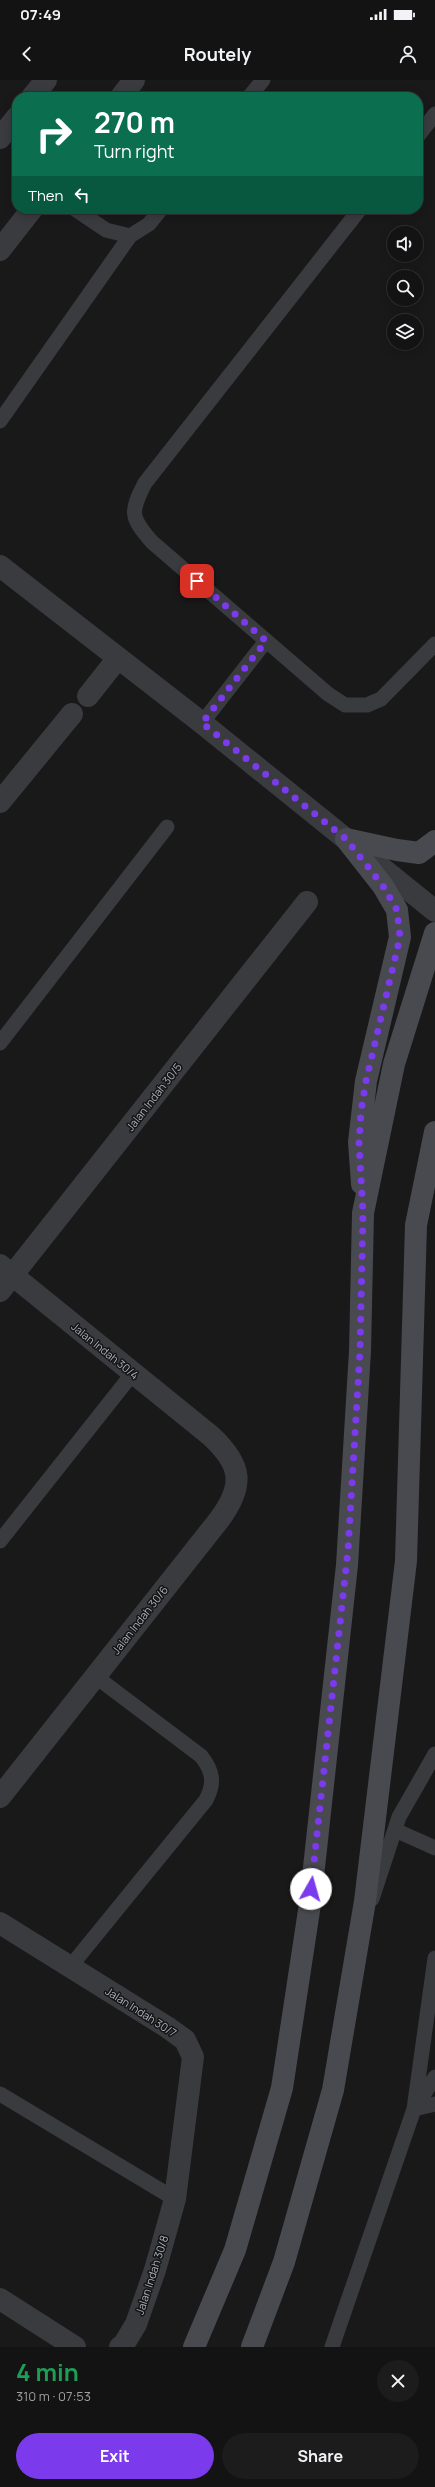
<!DOCTYPE html>
<meta charset="utf-8">
<style>
:root{--surface:#131314;--page:#1c1c1d;--text:#f1f3f6;--muted:#9d9ea0;--line:#323234;--accent:#7c3aed}
body{margin:0;font-family:Manrope,sans-serif;background:var(--page);color:var(--text);height:100vh;display:flex;flex-direction:column;font-size:15px;white-space:nowrap}
*{box-sizing:border-box;margin:0}
p{font-size:13px;color:var(--muted)}
.icon{flex:none;width:22px;height:22px;fill:none;stroke:currentColor;stroke-width:2;stroke-linecap:round;stroke-linejoin:round}
.map{position:relative;height:2267px;overflow:hidden}
.panel{display:flex;flex-direction:column;background:var(--surface);flex:1}
.panel>*{flex:none}
.guide{position:absolute;left:12px;top:12px;width:411px;height:122px;border-radius:16px;box-shadow:0 2px 10px #0003,0 0 0 1px var(--line);background:#0b6e4f;color:#fff;overflow:hidden}
.tools{position:absolute;left:387px;top:146px;display:grid;gap:8px}
.tools a{display:grid;place-items:center;width:36px;height:36px;border-radius:50%;background:var(--surface);box-shadow:0 2px 10px #0003,0 0 0 1px var(--line);font-size:20px}
.pin{position:absolute;display:grid;place-items:center;width:34px;height:34px;color:#fff;margin:-17px;border-radius:8px;box-shadow:0 2px 6px #0006}
.me{position:absolute;width:44px;margin:-22px;rotate:7deg;stroke-linejoin:round;filter:drop-shadow(0 0 3px #0008)}
.turn{display:flex;align-items:center;gap:14px;height:84px;padding:0 16px;font-size:18px}
.turn .icon{width:52px;height:52px;stroke-width:2.5}
.turn b{display:block;font-size:28px;line-height:34px}
.then{display:flex;align-items:center;height:38px;padding:0 16px;background:#0003;gap:8px;font-size:15px}
.round{display:grid;place-items:center;flex:none;width:42px;height:42px;border-radius:21px;background:var(--page)}
.summary{display:flex;align-items:center;justify-content:space-between;height:68px;padding:0 16px}
h1{font-size:24px;font-weight:700;line-height:30px;color:#1e9e55}
.primary-button{display:flex;gap:8px;margin-top:auto;padding:8px 16px}
.primary-button a{flex:1;height:46px;border-radius:24px;background:var(--accent);color:#fff;font-size:16px;font-weight:700;line-height:46px;text-align:center}
.primary-button a+a{background:var(--page);color:var(--text)}
.status{display:flex;justify-content:space-between;align-items:center;height:28px;padding:0 20px;background:var(--surface);direction:ltr}
.status svg{height:11px;fill:currentColor}
header{display:flex;justify-content:space-between;align-items:center;height:52px;padding:0 16px;background:var(--surface);font-size:18px;font-weight:700}
.map>svg:first-child{display:block}
</style>
<div class="status"><b>07:49</b><svg viewBox="0 0 49 12"><path d="M0 12V9h3v3zM5 12V6h3v6zM10 12V3h3v9zM15 12V0h3v12zM26 1h20v11H26zM47 4h2v5h-2z"/></svg></div>
<header><svg class="icon" aria-label="back" viewBox="0 0 24 24"><path d="M15 5l-7 7 7 7"/></svg>Routely<svg class="icon" aria-label="person" viewBox="0 0 24 24"><circle cx="12" cy="8" r="4"/><path d="M4 21q1-7 8-7t8 7"/></svg></header>
<div class="map">
<svg width="435" height="2267" viewBox="0 0 435 2267">
<rect width="100%" height="100%" fill="#19191a"/>
<g fill="none" stroke-linecap="round" stroke-linejoin="round">
<path stroke="#3a3b3f" stroke-width="15" d="M249,17L263,0
M418,56L435,34
M75,129L106,150L130,156L149,144L161,129
M360,129L145,403C130,432 130,437 152,462L328,614L345,625H367L381,619L435,564
M0,341L130,156
M202,643L266,561
M0,963L167,747
M0,1461L133,1293
M395,1750L435,1768
M372,1819L399,1737L435,1674
M70,1887L206,1720C215,1703 213,1691 201,1676L95,1596
M0,2014L175,2119
M415,2028L435,1997
M414,2029L435,2024
M332,2267L414,2029L435,1878"/>
<path stroke="#3a3b3f" stroke-width="22" d="M32,17L46,0
M121,17L134,0
M0,58L17,37
M0,170L32,129
M0,486L202,643L435,831
M88,616L118,578
M0,722L72,634
M0,1185L211,1356C242,1385 245,1405 219,1440L0,1717
M0,1211L307,822
M0,1843L167,1947L185,1960L193,1977L175,2119L155,2190L136,2244L124,2264L120,2267
M0,2219L75,2267"/>
<path stroke="#484a4f" stroke-width="22" d="M346,759L383,806L397,830L400,857L366,1001L359,1062L362,1104
M346,759L397,770L419,773L435,761
M194,2267L235,2170L282,2008L310,1824L347,1485L360,1271L363,1133L394,984L435,853
M252,2267L284,2182L333,2010L365,1821L406,1481L416,1145L435,1052"/>
</g>
<g fill="none" stroke-linecap="round" stroke-linejoin="round">
<path stroke="#7c3aed" stroke-width="7" stroke-dasharray="0 12.6" d="M197,501L266,561L202,643L346,759L383,806L397,830L400,857L366,1001L361,1031L359,1062L363,1133L360,1271L348,1470L311,1809"/>
</g>
<g text-anchor="middle" stroke-width="3" stroke-linejoin="round" paint-order="stroke">
<g font-size="11" fill="#acb1b9" stroke="#141415">
<text transform="translate(154 1017) rotate(-52)" y="4">Jalan Indah 30/5</text>
<text transform="translate(105 1271) rotate(39)" y="4">Jalan Indah 30/4</text>
<text transform="translate(140 1540) rotate(-52)" y="4">Jalan Indah 30/6</text>
<text transform="translate(141 1932) rotate(33)" y="4">Jalan Indah 30/7</text>
<text transform="translate(152 2195) rotate(-72)" y="4">Jalan Indah 30/8</text>
</g>
</g>
</svg>
<div class="tools">
<a><svg class="icon" aria-label="sound" viewBox="0 0 24 24"><path d="M4 9h4l5-4v14l-5-4H4zM17 9q2 3 0 6"/></svg></a>
<a><svg class="icon" aria-label="search" viewBox="0 0 24 24"><circle cx="10" cy="10" r="6"/><path d="M15 15l6 6"/></svg></a>
<a><svg class="icon" aria-label="layers" viewBox="0 0 24 24"><path d="M12 4l9 5-9 5-9-5zM3 14l9 5 9-5"/></svg></a>
</div>
<div class="pin" style="left:197px;top:501px;background:#d93025"><svg class="icon" aria-label="arrive" viewBox="0 0 24 24"><path d="M6 21V4h12l-3 4 3 4H6"/></svg></div>
<svg class="me" style="left:311px;top:1809px" viewBox="-20 -20 40 40"><circle r="19" fill="#fff"/><path d="M0-13L10 11 0 6-10 11z" fill="#7c3aed"/></svg>
<div class="guide">
<div class="turn"><svg class="icon" aria-label="right" viewBox="0 0 24 24"><path d="M7 20v-9h11M14 6l5 5-5 5"/></svg><div><b>270 m</b>Turn right</div></div>
<div class="then">Then<svg class="icon" aria-label="left" viewBox="0 0 24 24"><path d="M17 20v-9H6M10 6l-5 5 5 5"/></svg></div>
</div>
</div>
<section class="panel">
<div class="summary"><div><h1>4 min</h1><p>310 m · 07:53</p></div><a class="round"><svg class="icon" aria-label="close" viewBox="0 0 24 24"><path d="M6 6l12 12M18 6L6 18"/></svg></a></div>
<div class="primary-button"><a>Exit</a><a>Share</a></div>
</section>
